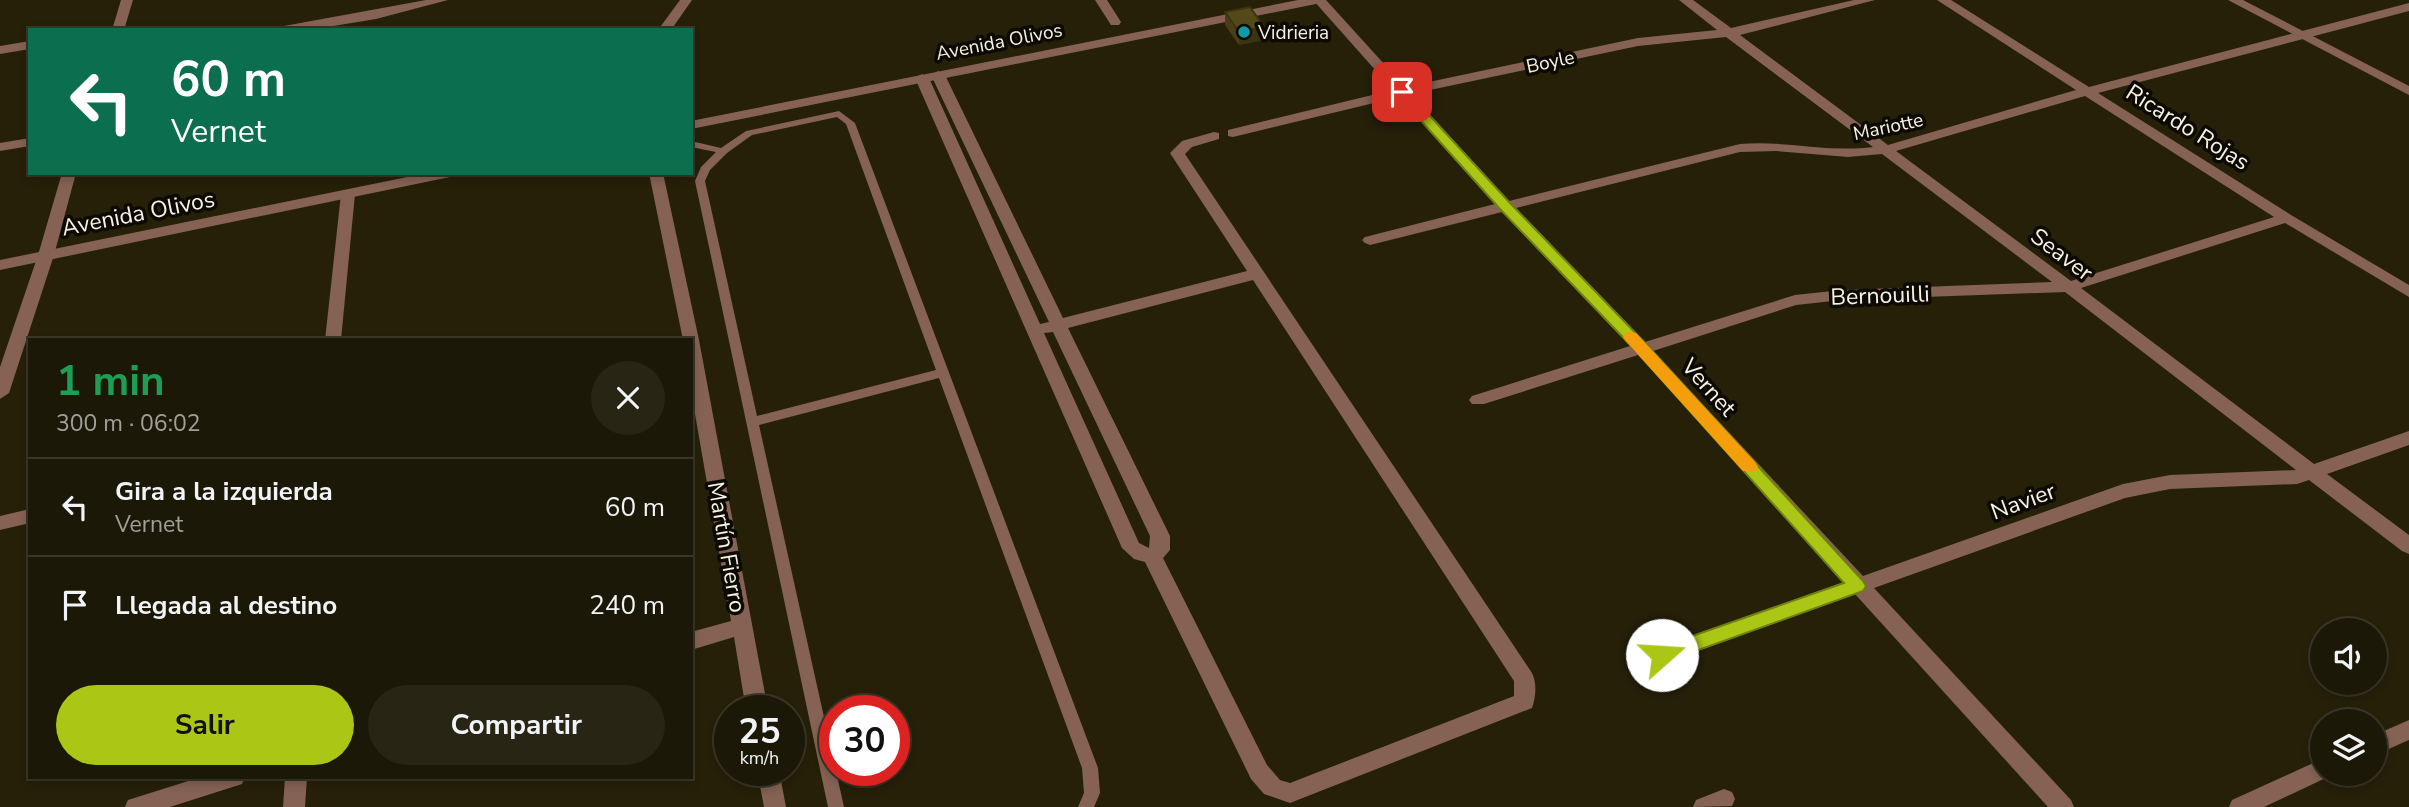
<!DOCTYPE html>
<html lang="es">
<meta charset="utf-8">
<style>
:root{--surface:#1c1807;--page:#292515;--text:#f1f3f6;--muted:#a0a09b;--line:#3a3728;--accent:#abc615}
body{margin:0;font-family:"Nunito Sans",sans-serif;background:var(--page);color:var(--text);height:100vh;display:flex;flex-direction:column;font-size:26px;white-space:nowrap}
*{box-sizing:border-box;margin:0}
p{font-size:23px;color:var(--muted)}
.icon{flex:none;width:38px;height:38px;fill:none;stroke:currentColor;stroke-width:2;stroke-linecap:round;stroke-linejoin:round}
.map{position:relative;flex:1;overflow:hidden}
.drawer{position:absolute;left:28px;top:338px;width:665px;height:441px;display:flex;flex-direction:column;background:var(--surface);border-radius:0px;box-shadow:0 4px 10px #0003,0 0 0 2px var(--line)}
.drawer>*{flex:none}
.guide{position:absolute;left:28px;top:28px;width:665px;height:147px;border-radius:0px;box-shadow:0 4px 10px #0003,0 0 0 2px var(--line);background:#0b6e4f;color:#fff;overflow:hidden}
.fabs{position:absolute;left:2310px;top:618px;display:grid;gap:14px}
.fabs a{display:grid;place-items:center;width:77px;height:77px;border-radius:50%;background:var(--surface);box-shadow:0 4px 10px #0003,0 0 0 2px var(--line);font-size:35px}
.speed{position:absolute;left:714px;top:695px;display:flex;gap:14px;font-size:35px;font-weight:700;text-align:center}
.speed>*{display:grid;place-content:center;width:91px;height:91px;border-radius:50%;background:var(--surface);box-shadow:0 4px 10px #0003,0 0 0 2px var(--line);line-height:1}
.speed small{font-size:18px;font-weight:400}
.speed .limit{border:10px solid #d22;background:#fff;color:#111}
.pin{position:absolute;display:grid;place-items:center;width:60px;height:60px;color:#fff;margin:-30px;border-radius:14px;box-shadow:0 4px 10px #0006}
.me{position:absolute;width:77px;margin:-38px;rotate:71deg;stroke-linejoin:round;filter:drop-shadow(0 0 5px #0008)}
.turn{display:flex;align-items:center;gap:24px;height:147px;padding:0 28px;font-size:32px}
.turn .icon{width:91px;height:91px;stroke-width:2.5}
.turn b{display:block;font-size:49px;line-height:60px}
.round{display:grid;place-items:center;flex:none;width:74px;height:74px;border-radius:37px;background:var(--page)}
.summary{display:flex;align-items:center;justify-content:space-between;height:119px;padding:0 28px}
h1{font-size:42px;font-weight:700;line-height:52px;color:#1e9e55}
.button{display:flex;gap:14px;margin-top:auto;padding:14px 28px}
.button a{flex:1;height:80px;border-radius:42px;background:var(--accent);color:#111;font-size:28px;font-weight:700;line-height:80px;text-align:center}
.button a+a{background:var(--page);color:var(--text)}
ul{padding:0;list-style:none}
li{display:flex;align-items:center;gap:21px;height:98px;padding:0 28px;border-top:2px solid var(--line)}
li div{flex:1}
li b{display:block;font-size:26px}
li em{font-style:normal}
.map>svg:first-child{display:block}
</style>
<div class="map">
<svg width="2409" height="807" viewBox="0 0 2409 807">
<rect width="100%" height="100%" fill="#262009"/>
<g fill="none" stroke-linecap="round" stroke-linejoin="round">
<path fill="#856254" fill-rule="evenodd" d="M839,111L855,123L1098,768L1100,793L1094,807H1078L1084,793L1082,768L939,378L759,425L844,807H828L695,181L701,167L716,152L691,147V141L721,148L746,131ZM837,117L846,124L936,370L757,416L705,181L710,170L727,153L752,135Z"/>
<path fill="#856254" fill-rule="evenodd" d="M121,0H133L124,30H112Z
M426,0H448L376,19L309,30H278L284,26Z
M680,0H692L671,30H658Z
M1095,0H1107L1121,22L1119,25H1111Z
M1313,0H1326L1405,87L1638,38L1717,30L1679,0H1693L1731,28L1854,0H1875L1740,35L1888,145L2076,90L1937,0H1951L2089,87L2409,3V11L2098,93L2291,215L2409,285V297L2285,223L2081,288L2314,464L2409,431V445L2327,474L2409,535V554L2402,551L2309,480L2297,484L2170,489L2125,498L1874,588L2071,800L2074,807H2048L1855,594L1662,664L1655,661L1652,655L1655,649L1844,582L1638,355L1484,404H1472L1469,400L1472,396L1630,346L1502,212L1370,245L1365,243L1362,240L1365,237L1495,204L1399,97L1233,137L1228,136V130L1393,90ZM1726,37L1873,147C1829,153 1784,140 1740,144L1509,201L1411,94L1638,46ZM2085,96L2274,217L2071,281L1896,151ZM1776,151L1848,157L1882,154L2052,282L1842,290L1795,295L1645,342L1516,208L1740,152ZM2065,292L2296,470L2170,475L2123,484L1863,576L1653,351L1796,305L1842,300Z
M30,41V49L0,54V46Z
M938,71L945,75L1063,318L1247,271L1170,153L1182,141L1214,132L1219,133V139L1192,147L1185,154L1532,673C1537,683 1536,697 1532,708L1290,803L1264,794L1251,779L1145,562L1134,559L1122,548L915,78L922,74L929,78L1040,324L1049,322L931,75ZM1253,280L1514,681V696L1290,783L1280,780L1267,765L1163,558L1170,550V536L1068,328ZM1053,332L1150,536L1149,548L1139,543L1044,333Z
M30,138V146L0,151V143Z
M62,173H76L54,255L9,393L0,399V367L38,255Z
M649,173H663L699,340L768,710H746L734,637L691,650V632L731,621L691,391V340H683Z
M348,190L355,194L341,340H325L341,194Z
M30,509V523L0,530V516Z
M2409,720V740L2375,755V735Z
M2322,759V774H2331L2330,776L2264,807H2229L2232,800Z
M757,770H779L786,807H764Z
M201,777H245L242,784L170,807H125L128,800Z
M285,777H307L305,807H283Z
M1724,789L1732,792L1735,799L1732,806L1693,807L1696,800Z"/>
<path fill="#856254" fill-rule="evenodd" d="M1298,0H1322L1316,4L691,129V121Z
M2228,0H2243L2409,86V95Z
M427,173H457L450,177L0,270V260Z"/>
</g>
<path fill="#483f16" d="M1225,12L1264,27V40L1239,45L1225,25Z"/>
<path fill="#3b3312" d="M1264,27V40L1239,45V32Z"/>
<path fill="#544919" stroke="#3b3312" stroke-width="2" d="M1250,7L1264,27L1239,32L1225,12Z"/>
<path fill="#abc615" stroke="#6f810e" stroke-width="2" d="M1402,89L1406,90L1510,203L1647,345L1863,581L1866,586L1863,591L1662,663L1655,660L1652,655L1655,649L1844,583L1637,352L1500,209L1398,95V90Z"/>
<path fill="#f59e0b" d="M1631,332L1636,333L1755,462L1758,467L1755,471H1743L1625,340L1623,337L1625,333Z"/>
<circle fill="#0f9aa8" stroke="#0c0a03" stroke-width="2.5" cx="1244" cy="32" r="7"/>
<g text-anchor="middle" stroke-width="7" stroke-linejoin="round" paint-order="stroke">
<g font-size="19" fill="#f6f3e5" stroke="#0c0a03" text-anchor="start">
<text x="1258" y="39">Vidrieria</text>
</g>
<g font-size="19" fill="#f6f3e5" stroke="#0c0a03">
<text transform="translate(999 41) rotate(-11)" y="7">Avenida Olivos</text>
<text transform="translate(1550 61) rotate(-12)" y="7">Boyle</text>
<text transform="translate(1888 126) rotate(-12)" y="7">Mariotte</text>
</g>
<g font-size="23" fill="#f6f3e5" stroke="#0c0a03">
<text transform="translate(2188 127) rotate(32)" y="8">Ricardo Rojas</text>
<text transform="translate(138 213) rotate(-11)" y="8">Avenida Olivos</text>
<text transform="translate(2062 254) rotate(37)" y="8">Seaver</text>
<text transform="translate(1880 295) rotate(-2)" y="8">Bernouilli</text>
<text transform="translate(1709 387) rotate(48)" y="8">Vernet</text>
<text transform="translate(2023 501) rotate(-20)" y="8">Navier</text>
<text transform="translate(727 547) rotate(80)" y="8">Martín Fierro</text>
</g>
</g>
</svg>
<div class="fabs">
<a><svg class="icon" aria-label="sound" viewBox="0 0 24 24"><path d="M4 9h4l5-4v14l-5-4H4zM17 9q2 3 0 6"/></svg></a>
<a><svg class="icon" aria-label="layers" viewBox="0 0 24 24"><path d="M12 4l9 5-9 5-9-5zM3 14l9 5 9-5"/></svg></a>
</div>
<div class="speed"><div>25<small>km/h</small></div><div class="limit">30</div></div>
<div class="pin" style="left:1402px;top:92px;background:#d93025"><svg class="icon" aria-label="arrive" viewBox="0 0 24 24"><path d="M6 21V4h12l-3 4 3 4H6"/></svg></div>
<svg class="me" style="left:1662px;top:655px" viewBox="-20 -20 40 40"><circle r="19" fill="#fff"/><path d="M0-13L10 11 0 6-10 11z" fill="#abc615"/></svg>
<div class="guide">
<div class="turn"><svg class="icon" aria-label="left" viewBox="0 0 24 24"><path d="M17 20v-9H6M10 6l-5 5 5 5"/></svg><div><b>60 m</b>Vernet</div></div>
</div>
<section class="drawer">
<div class="summary"><div><h1>1 min</h1><p>300 m · 06:02</p></div><a class="round"><svg class="icon" aria-label="close" viewBox="0 0 24 24"><path d="M6 6l12 12M18 6L6 18"/></svg></a></div>
<ul>
<li><svg class="icon" aria-label="left" viewBox="0 0 24 24"><path d="M17 20v-9H6M10 6l-5 5 5 5"/></svg><div><b>Gira a la izquierda</b><p>Vernet</p></div><em>60 m</em></li>
<li><svg class="icon" aria-label="arrive" viewBox="0 0 24 24"><path d="M6 21V4h12l-3 4 3 4H6"/></svg><div><b>Llegada al destino</b></div><em>240 m</em></li>
</ul>
<div class="button"><a>Salir</a><a>Compartir</a></div>
</section>
</div>
